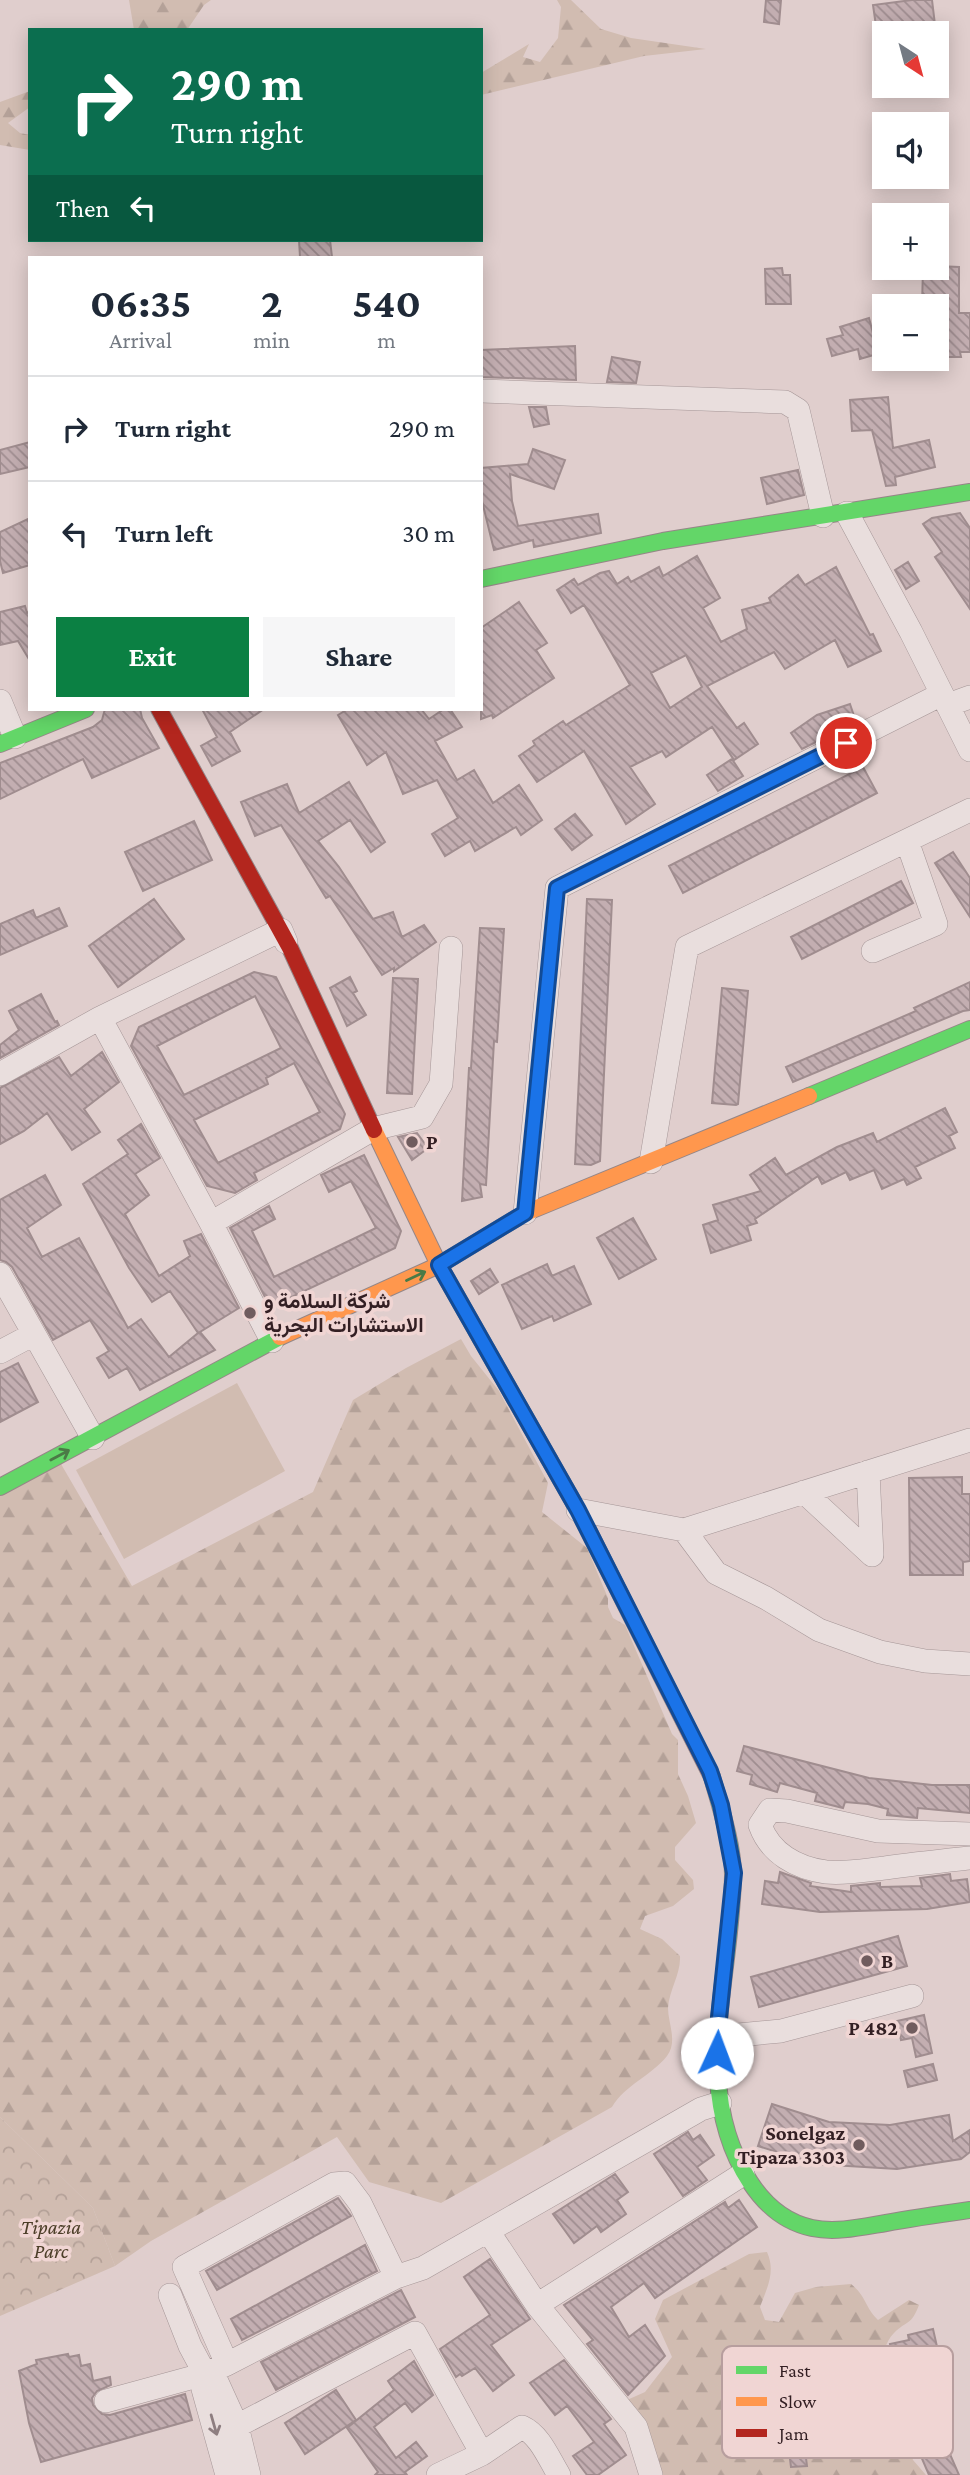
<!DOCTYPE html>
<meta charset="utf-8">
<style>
:root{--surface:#fff;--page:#f6f6f7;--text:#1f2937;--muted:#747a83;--line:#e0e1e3;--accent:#0b8043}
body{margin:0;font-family:"Crimson Pro",Vazirmatn,serif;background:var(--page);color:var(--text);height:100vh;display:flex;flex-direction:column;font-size:26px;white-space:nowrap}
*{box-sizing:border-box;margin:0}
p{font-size:23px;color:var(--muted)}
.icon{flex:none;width:38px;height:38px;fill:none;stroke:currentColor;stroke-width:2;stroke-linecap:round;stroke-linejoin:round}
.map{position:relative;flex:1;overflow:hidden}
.details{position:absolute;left:28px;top:256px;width:455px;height:455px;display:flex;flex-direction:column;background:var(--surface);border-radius:0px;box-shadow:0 4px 18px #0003}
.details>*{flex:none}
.guide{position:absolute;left:28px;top:28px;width:455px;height:214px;border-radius:0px;box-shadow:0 4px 18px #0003;background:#0b6e4f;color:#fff;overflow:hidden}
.needle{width:46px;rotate:144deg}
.fabs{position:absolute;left:872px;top:21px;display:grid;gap:14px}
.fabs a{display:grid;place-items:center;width:77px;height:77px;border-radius:0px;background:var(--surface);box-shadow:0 4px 18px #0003;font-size:35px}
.pin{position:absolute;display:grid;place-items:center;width:60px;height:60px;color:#fff;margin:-30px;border:4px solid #fff;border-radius:50%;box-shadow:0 2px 7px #0007}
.me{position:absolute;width:77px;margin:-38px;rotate:2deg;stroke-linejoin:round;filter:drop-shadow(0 0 5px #0008)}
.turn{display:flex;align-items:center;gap:24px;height:147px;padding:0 28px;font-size:32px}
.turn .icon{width:91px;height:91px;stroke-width:2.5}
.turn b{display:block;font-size:49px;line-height:60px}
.then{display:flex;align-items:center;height:66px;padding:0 28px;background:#0003;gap:14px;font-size:26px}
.eta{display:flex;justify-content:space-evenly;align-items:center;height:119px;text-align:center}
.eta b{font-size:42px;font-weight:700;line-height:49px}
.button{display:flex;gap:14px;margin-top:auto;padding:14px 28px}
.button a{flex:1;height:80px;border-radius:0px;background:var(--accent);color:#fff;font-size:28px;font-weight:700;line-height:80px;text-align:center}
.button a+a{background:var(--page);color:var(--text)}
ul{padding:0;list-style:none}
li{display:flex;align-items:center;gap:21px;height:105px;padding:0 28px;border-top:2px solid var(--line)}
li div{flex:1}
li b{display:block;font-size:26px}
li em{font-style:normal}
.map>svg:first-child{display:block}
</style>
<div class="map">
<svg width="970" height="2475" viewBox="0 0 970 2475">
<defs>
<pattern id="forest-firs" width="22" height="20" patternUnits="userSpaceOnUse" patternTransform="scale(1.75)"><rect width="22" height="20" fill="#d1bcb1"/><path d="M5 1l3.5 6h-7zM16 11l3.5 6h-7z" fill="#b4a198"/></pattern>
<pattern id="park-crowns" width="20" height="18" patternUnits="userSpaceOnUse" patternTransform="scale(1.75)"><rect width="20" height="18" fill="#d1bcb1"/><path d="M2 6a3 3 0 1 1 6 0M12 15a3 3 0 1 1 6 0" fill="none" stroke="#b4a198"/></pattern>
<pattern id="building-back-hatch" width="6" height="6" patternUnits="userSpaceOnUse" patternTransform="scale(1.75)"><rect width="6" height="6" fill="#c3aeb1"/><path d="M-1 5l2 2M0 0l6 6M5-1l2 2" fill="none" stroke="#9f8d90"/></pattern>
</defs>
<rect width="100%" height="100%" fill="#e0cecd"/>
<path fill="#d1bcb1" d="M237,1383L285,1471L124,1559L76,1470Z"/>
<path fill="url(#forest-firs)" d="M129,0H211L204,5L187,30H134Z
M557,0H571L601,29L631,38L706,49L644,56L481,95V73L529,44L523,57L540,62L558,38L561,7Z
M30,91V107L8,123L20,133L30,135V150L0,145V102Z
M461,1339L471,1356L499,1391L548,1483L542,1512L587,1548L608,1598V1607L613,1618L625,1625L672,1734L678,1740V1774L688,1796L696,1823L675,1847V1860L693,1880L694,1889L673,1906L645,1916L640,1929L662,1939L680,1956C681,1974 669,1990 668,2008C668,2023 678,2042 667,2056C651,2076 625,2085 612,2107L441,2203L369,2182L337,2137L151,2241L115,2266L93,2208L0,2117V1496L61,1464L132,1586L313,1492L353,1400L406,1368Z
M767,2252C776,2272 767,2288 760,2307L765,2320L779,2322L795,2293L816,2287L851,2284C867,2297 864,2306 878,2320L909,2300L919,2305C911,2326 907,2320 894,2333C881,2345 878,2378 884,2395C888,2406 903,2411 910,2422L907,2443L913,2460L926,2475H660L659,2463L651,2451L627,2400L645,2392L672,2357L655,2319L663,2300L749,2254Z"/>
<path fill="url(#park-crowns)" d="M0,2117L93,2208L115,2266L0,2316Z"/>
<path fill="url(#building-back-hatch)" stroke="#a08d8f" stroke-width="2" fill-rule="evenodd" d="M766,0H781L779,24L764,22Z
M912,0H932L936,33H877L873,5Z
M299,240H330L332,257H300Z
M936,266L959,267V313H970V352H960L961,357H936V306H922L923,268Z
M782,268L783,275H790L791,304H766L765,269Z
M869,318L874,337L884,334V352L860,359L858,349L832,356L827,339L843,335L840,327Z
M575,346L576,380L481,377V350Z
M612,357L640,362L636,383L607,382Z
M888,397L893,448L929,440L935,467L895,477L896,485L886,486L872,430L852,431L850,400Z
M529,407H546L549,424L534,427Z
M30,442V467L0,474V450Z
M533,449L565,460L554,489L510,474L512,501L518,526L598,514L601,533L534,547L533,540L494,550L481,497V468L528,464Z
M798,470L804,495L767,504L761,478Z
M960,513L970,528V609L935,557L942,552L923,524L932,518Z
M30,518V565L3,573L0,561V532Z
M697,556L720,598L703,608L721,642L747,629L742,610L771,602L769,598L798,575L805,585L836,567L870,635L873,634L881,651L848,667L835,640L785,669L774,652L707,686L737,728L744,723L758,744L734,760L712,727L666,757L662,751L630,767L655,804L626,824L584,751L537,782L519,756L535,745L533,741L563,721L566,725L630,685L584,605L571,613L557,590L574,579L578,585L600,573L609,571L617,584L628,577L631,582L659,567L663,576ZM686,655L702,687L670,708L651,673Z
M908,562L919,581L906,589L895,570Z
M519,602L547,643L536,650L554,678L493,718L492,715L481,719V628Z
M25,606L27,613L30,612V661L18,641L0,645V612Z
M850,704L856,722L802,749L791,733L817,715Z
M105,709H140L142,718L159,748L92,778L83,759L0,799V763L93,727L102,720Z
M202,709H264L230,732L240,751L212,766L201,746L217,737Z
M348,709H421L429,719L444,709H450L462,727L435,741L457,780L474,770L493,803L519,785L542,820L521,835L516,827L475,851L470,841L445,856L432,834L458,818L437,780L403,794L386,752L367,765L338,715Z
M732,759L743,776L718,791L707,775Z
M863,767L877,793L683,893L669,866Z
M349,782L385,842L371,852L350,820L318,841L339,867L373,919L393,912L402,937L424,925L436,942L394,971V968L382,975L330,896L326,898L281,825L255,836L241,802L287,784L299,813Z
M575,814L592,835L572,850L555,829Z
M194,821L212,860L143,891L125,852Z
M953,852L970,878V917L935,863Z
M901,881L913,903L802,959L791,937Z
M154,899L184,939L118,987L89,946Z
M587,899L612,900L600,1161L591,1165L575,1164Z
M59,908L67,926L0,955V924L33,910L36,918Z
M480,928L504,929L497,1042L494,1041L486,1185L480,1184L482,1197L462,1201L469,1068H471Z
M254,972L276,977L345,1114L340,1129L254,1173L257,1180L235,1193L207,1186L131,1046L139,1027ZM255,996L281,1048L184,1095L157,1046ZM294,1063L320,1112L218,1163L194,1120L268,1084L266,1078Z
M350,977L357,991L353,993L366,1015L347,1026L330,988Z
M393,978L418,979L412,1094L387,1093Z
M970,982V1010L963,1011L793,1082L786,1067L916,1011L914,1008Z
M722,988L748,991L738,1104L736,1105L712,1103Z
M41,994L55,1022L57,1021L59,1025L0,1058V1045L19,1030L9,1011Z
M102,1052L119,1082L84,1109L100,1132L72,1150L47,1113L24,1131L0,1144V1088L59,1057L71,1076Z
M945,1108L957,1132L949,1136L955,1148L915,1167L921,1178L907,1185L904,1179L882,1189L874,1170L850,1180L846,1172L822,1184L818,1176L755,1219L757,1223L747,1226L751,1240L711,1253L703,1225L718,1220L713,1205L761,1191L750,1175L775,1158L786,1175L837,1147L873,1133L877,1142Z
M141,1124L160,1158L135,1174L149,1195L125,1214L159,1276L190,1256L184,1241L201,1234L239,1308L200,1332L215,1350L140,1390L127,1368L109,1378L97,1358L109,1351L90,1320L53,1340L12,1267L6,1262L0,1260V1200L45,1175L61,1205L27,1228L42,1257L79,1238L128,1328L141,1319L169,1357L198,1333L170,1291L152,1302L129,1268L83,1184L128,1154L118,1140Z
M417,1133L428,1148L412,1160L398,1137Z
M364,1155L401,1231L395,1248L277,1304L267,1301L230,1228L269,1206L275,1219L252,1231L274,1277L376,1228L351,1181L329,1192L321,1175Z
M633,1218L656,1259L619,1279L597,1238Z
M547,1264L552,1276L574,1266L591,1304L554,1321L552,1316L522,1329L502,1285Z
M490,1269L498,1282L479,1294L471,1281Z
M18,1363L38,1402L0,1422V1372Z
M962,1477V1494H970V1561L963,1562V1575H910L909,1478Z
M744,1746L869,1778L932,1785H970V1813L918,1808L917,1818L887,1815L888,1809L868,1804L845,1802L843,1808L815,1801L817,1793L780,1783L777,1792L750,1784L752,1775L737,1771Z
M780,1872L811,1883L810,1886L851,1892V1886L880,1883V1887L922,1886L920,1878L950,1874L951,1881L967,1879L970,1902L927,1909L820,1912L762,1904L765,1881L778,1883Z
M898,1936L907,1966L759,2007L751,1977Z
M924,2015L932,2053L916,2057L912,2038L901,2040L897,2021Z
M933,2064L937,2080L908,2087L904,2071Z
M772,2104L829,2122L890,2125L949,2115L953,2141L970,2130V2152L961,2159L897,2169L815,2164L758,2146Z
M688,2132L693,2140L700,2135L714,2155L697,2167L707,2180L683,2196L654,2154Z
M615,2174L628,2192L617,2200L626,2214L601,2232L597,2226L574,2243L553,2214Z
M338,2198L351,2216L217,2290L206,2271Z
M739,2200L757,2227L655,2298L644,2283L611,2307L629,2337L645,2325L665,2356L628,2395L587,2344L593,2340L564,2305L725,2202L728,2208Z
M365,2245L377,2271L242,2340L231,2319Z
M490,2259L530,2319L491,2345L514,2375L493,2391L475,2368L462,2376L460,2374L456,2377L440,2349L490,2315L464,2277Z
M401,2290L415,2317L276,2390L261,2362Z
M933,2329L938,2351L921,2355L924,2369L897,2375L890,2344L909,2340L908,2335Z
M68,2354L69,2357L79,2355L81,2366L90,2364L93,2381L110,2377L111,2385L97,2391L92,2398L93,2405L102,2414L110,2415L185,2394L192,2420L41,2462L29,2423L19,2371L37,2364L36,2360Z
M564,2360L611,2419L604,2424L626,2455L598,2475H587L573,2456L594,2442L567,2406L555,2415L530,2383Z
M414,2361L433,2395L412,2412L405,2403L374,2427L396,2458L416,2442L427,2456L405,2472L407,2475H375L378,2472L347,2428L394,2390L388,2381Z
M336,2390L356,2420L305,2454L285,2423Z
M930,2408L959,2475H929L905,2419Z
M803,2434L807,2466L791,2467L787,2436Z"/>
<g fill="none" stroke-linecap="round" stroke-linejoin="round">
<defs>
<path id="street" d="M481,391L785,402L798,410L823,516
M847,513L911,632L970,750
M0,701L15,737
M948,705L970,697
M286,942L281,930L100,1018L211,1223L373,1129L422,1117L441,1084L451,948
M873,951L936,924L907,841
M0,1074L100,1018
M651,1162L687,947L970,810
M525,1213L557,888L942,694
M211,1223L272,1341
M0,1274L93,1438
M0,1352L34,1334
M804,1492L872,1555L868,1472
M578,1510L684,1530L970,1440
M684,1530L716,1573L766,1598L819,1630L880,1652L925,1661L970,1664
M970,1834L878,1831L787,1811L770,1810L760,1825C770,1853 796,1868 826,1872C845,1874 866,1870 885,1868C913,1864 942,1861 970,1858
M717,2037L781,2031L912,1996
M488,2231L537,2305L743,2174
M170,2295L190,2346L205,2374L217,2382L237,2426L249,2475
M537,2305L636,2427L651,2475
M227,2364L184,2267L334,2184L345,2183L360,2203L396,2277
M205,2374L203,2389L227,2475
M106,2401L205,2374L227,2364L396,2277L423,2268L701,2109L720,2103
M237,2426L415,2333L482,2454L522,2427C540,2435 549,2459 559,2475
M438,2475L482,2454"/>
<path id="fast" d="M481,579L663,541L970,492
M0,744L86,709
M809,1096L970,1029
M0,1487L280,1337
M712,1777C720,1806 733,1845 733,1875C732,1978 689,2088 750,2182C765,2205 784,2222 812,2228C836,2233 862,2227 886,2223C914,2218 942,2214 970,2210"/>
<path id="slow" d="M374,1130L439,1265L549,1459
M280,1337L439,1265L525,1213L809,1096"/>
<path id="jam" d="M159,709L290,948L374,1130
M549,1459L578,1510L712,1777"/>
</defs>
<use href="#street" stroke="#a59697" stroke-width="24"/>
<use href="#fast" stroke="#958687" stroke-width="18"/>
<use href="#slow" stroke="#958687" stroke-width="18"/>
<use href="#jam" stroke="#958687" stroke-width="18"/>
<use href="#street" stroke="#e9dedd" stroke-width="23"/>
<use href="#fast" stroke="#63d668" stroke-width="16"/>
<use href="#slow" stroke="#ff974d" stroke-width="16"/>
<use href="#jam" stroke="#b3261e" stroke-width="16"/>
</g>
<defs><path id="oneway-shaft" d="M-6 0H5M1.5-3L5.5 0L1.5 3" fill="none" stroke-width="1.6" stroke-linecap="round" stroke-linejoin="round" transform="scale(1.75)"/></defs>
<g stroke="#4b7a46">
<use href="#oneway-shaft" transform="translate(416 1276) rotate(-25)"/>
<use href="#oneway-shaft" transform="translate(60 1455) rotate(-28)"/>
</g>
<use stroke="#8e7e80" href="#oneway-shaft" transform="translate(214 2425) rotate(74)"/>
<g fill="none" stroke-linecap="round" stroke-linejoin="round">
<defs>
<path id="route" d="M717,2053V2037L734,1873L721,1805L710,1771L578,1510L439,1265L525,1213L557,888L846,743"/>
</defs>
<use href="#route" stroke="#114b97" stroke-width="18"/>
<use href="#route" stroke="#1a73e8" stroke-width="12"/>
</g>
<g fill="#705c5e" stroke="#f0d5d3" stroke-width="2.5">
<circle cx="412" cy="1142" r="7"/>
<circle cx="250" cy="1313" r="7"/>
<circle cx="867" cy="1961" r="7"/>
<circle cx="912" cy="2028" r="7"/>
<circle cx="859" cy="2145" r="7"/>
</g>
<g text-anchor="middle" stroke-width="7" stroke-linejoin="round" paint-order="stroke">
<g font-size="21" font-weight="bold" fill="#331f23" stroke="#f0d5d3" text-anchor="start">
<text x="426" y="1149">P</text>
<text x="264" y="1308">شركة السلامة و<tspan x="264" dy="24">الاستشارات البحرية</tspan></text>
<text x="881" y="1968">B</text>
<text x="898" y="2035" text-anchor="end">P 482</text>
<text x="845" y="2140" text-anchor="end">Sonelgaz<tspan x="845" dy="24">Tipaza 3303</tspan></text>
</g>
<g font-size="21" font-style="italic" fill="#4c3e28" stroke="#f0d5d3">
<text x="51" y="2234">Tipazia<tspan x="51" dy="24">Parc</tspan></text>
</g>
</g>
<rect x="722" y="2346" width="231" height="112" rx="10" fill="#f0d5d3" stroke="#b79e9e" stroke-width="2"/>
<rect x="736" y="2366" width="31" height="8" fill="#63d668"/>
<rect x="736" y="2397" width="31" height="9" fill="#ff974d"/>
<rect x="736" y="2429" width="31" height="8" fill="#b3261e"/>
<g font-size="19" fill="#331f23">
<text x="779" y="2377">Fast</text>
<text x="779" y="2408">Slow</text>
<text x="779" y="2440">Jam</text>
</g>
</svg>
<div class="fabs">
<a><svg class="needle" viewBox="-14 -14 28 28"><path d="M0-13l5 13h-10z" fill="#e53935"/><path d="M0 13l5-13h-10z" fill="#747a83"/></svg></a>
<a><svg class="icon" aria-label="sound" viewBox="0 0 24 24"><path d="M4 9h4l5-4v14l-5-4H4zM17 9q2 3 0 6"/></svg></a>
<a>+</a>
<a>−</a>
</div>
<div class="pin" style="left:846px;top:743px;background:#d93025"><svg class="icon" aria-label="arrive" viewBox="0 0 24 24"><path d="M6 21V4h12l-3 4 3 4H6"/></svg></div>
<svg class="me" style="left:717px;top:2053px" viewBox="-20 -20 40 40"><circle r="19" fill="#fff"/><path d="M0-13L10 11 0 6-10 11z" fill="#1a73e8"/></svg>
<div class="guide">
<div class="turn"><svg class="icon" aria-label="right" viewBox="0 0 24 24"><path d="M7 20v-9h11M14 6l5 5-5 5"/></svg><div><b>290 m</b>Turn right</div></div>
<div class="then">Then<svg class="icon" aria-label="left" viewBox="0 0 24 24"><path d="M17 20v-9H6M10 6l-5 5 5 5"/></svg></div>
</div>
<section class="details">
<div class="eta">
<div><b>06:35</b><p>Arrival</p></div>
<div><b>2</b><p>min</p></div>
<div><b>540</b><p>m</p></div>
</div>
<ul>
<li><svg class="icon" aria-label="right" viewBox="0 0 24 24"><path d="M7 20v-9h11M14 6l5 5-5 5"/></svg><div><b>Turn right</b></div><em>290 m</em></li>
<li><svg class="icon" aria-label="left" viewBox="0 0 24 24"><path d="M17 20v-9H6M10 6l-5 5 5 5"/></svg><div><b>Turn left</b></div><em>30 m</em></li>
</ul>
<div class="button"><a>Exit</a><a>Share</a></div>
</section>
</div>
